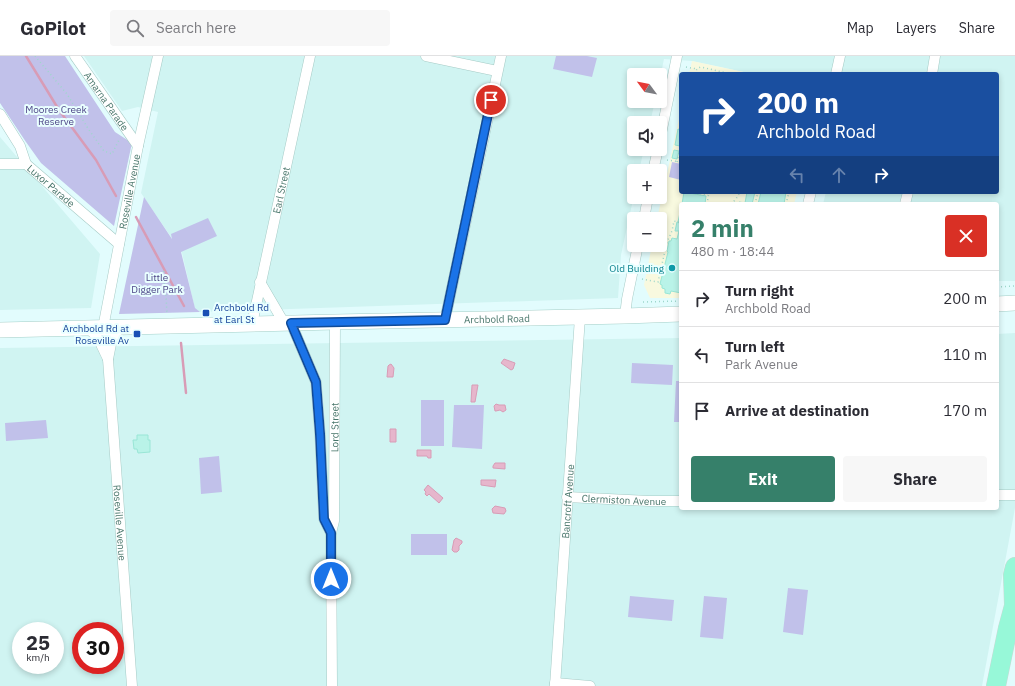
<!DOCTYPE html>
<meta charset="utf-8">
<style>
:root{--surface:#fff;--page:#f7f7f7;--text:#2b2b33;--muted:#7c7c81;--line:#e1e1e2;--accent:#36806a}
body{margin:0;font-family:"IBM Plex Sans",sans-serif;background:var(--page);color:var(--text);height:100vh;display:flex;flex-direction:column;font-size:15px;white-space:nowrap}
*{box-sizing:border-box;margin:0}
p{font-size:13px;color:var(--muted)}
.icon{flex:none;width:22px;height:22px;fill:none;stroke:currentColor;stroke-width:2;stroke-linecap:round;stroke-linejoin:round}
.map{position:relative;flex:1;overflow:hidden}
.sheet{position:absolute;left:679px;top:146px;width:320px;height:308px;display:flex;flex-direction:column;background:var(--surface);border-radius:4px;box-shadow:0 2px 6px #0003}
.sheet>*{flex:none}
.banner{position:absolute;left:679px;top:16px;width:320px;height:122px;border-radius:4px;box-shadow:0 2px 6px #0003;background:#1a4fa0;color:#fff;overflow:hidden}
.needle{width:26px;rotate:302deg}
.fabs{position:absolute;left:627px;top:12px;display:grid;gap:8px}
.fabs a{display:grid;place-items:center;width:40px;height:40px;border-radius:4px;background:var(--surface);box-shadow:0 2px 6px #0003;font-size:20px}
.speed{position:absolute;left:12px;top:566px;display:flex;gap:8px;font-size:20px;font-weight:700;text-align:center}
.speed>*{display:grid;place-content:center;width:52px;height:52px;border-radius:50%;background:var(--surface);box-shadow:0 2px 6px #0003;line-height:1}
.speed small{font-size:10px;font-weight:400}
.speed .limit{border:6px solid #d22;background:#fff;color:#111}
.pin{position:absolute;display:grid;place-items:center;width:34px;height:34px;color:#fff;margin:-17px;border:2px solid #fff;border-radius:50%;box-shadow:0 1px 4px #0007}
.me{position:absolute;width:44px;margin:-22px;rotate:0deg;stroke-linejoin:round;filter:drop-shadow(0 0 3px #0008)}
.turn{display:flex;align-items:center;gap:14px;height:84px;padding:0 12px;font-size:18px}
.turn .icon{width:52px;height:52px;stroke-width:2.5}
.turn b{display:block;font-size:28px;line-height:34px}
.lanes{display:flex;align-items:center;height:38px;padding:0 12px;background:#0003;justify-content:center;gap:20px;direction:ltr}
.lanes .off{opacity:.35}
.round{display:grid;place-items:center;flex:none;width:42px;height:42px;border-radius:4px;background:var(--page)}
.head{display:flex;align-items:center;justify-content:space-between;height:68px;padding:0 12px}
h1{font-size:24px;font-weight:700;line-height:30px;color:var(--accent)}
.cta{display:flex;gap:8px;margin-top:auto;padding:8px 12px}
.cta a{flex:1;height:46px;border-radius:4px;background:var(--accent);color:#fff;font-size:16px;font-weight:700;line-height:46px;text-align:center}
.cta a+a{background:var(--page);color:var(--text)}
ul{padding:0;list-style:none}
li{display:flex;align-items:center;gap:12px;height:56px;padding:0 12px;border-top:1px solid var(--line)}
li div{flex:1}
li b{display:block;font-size:15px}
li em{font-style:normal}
header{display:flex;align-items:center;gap:24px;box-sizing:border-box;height:56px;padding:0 20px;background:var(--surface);border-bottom:1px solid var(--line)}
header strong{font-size:19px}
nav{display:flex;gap:22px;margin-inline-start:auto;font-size:14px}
.search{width:280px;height:36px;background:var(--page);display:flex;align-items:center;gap:10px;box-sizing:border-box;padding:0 14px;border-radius:4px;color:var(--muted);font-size:15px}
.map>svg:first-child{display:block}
</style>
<header>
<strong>GoPilot</strong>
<div class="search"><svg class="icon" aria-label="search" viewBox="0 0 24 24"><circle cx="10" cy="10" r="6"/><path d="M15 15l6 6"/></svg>Search here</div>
<nav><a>Map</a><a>Layers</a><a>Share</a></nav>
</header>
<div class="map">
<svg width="1015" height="630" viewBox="0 0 1015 630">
<rect width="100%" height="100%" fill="#e2fcfd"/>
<path fill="#d0f4f2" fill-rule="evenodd" d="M84,0H1015V225H997V148H823L826,136H997V18H753L692,5L664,3L660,22V19H634V45H655L650,67H634V93H644L639,115H634V139L621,199L618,242L200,256L195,253L182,197L141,137L158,56L138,51L122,55Z
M0,81L100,198L91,252L0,254Z
M1015,277V452L982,630H0V292L681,282V452H997V278ZM21,575H55V609H21ZM81,575H115V609H81Z"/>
<path fill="#f8f9df" d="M692,5L753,18H689Z
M681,54V136H797L794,148H681V242H650L644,229L652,189H660V163H657Z"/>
<path fill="#c1c1ea" d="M0,0H65L115,76L132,87L114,170L41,107L26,86L0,47Z
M556,0H587L597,2L592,21L553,13Z
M672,106L681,108V124L669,121Z
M144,141L172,183L171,178L208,162L217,180L181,196L195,252L200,256L119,258Z
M632,307L673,309L672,329L631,327Z
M676,325H681V366H674Z
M421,344H444V390H421Z
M454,349H484L482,393L452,391Z
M46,364L48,382L6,385L5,367Z
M219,400L222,436L201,438L199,402Z
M411,478H447V499H411Z
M788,532L808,534L803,579L783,576Z
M630,540L674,544L672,565L628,561Z
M704,540L727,542L723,583L700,581Z"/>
<path fill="#e6b6cc" stroke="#d89cb6" d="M504,303L515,307L513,313L511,314L501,307Z
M391,308L394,312L393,321H387L388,310L389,309Z
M472,329H478L475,346H471Z
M496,348L499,349H505L506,354L503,356L500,354L496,355H495L494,350Z
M390,373H396V386H390Z
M417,394H431V402H428L427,400H417Z
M495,407H505V413L493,412V410Z
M481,424H496L495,431L481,429Z
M428,429L443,442L439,447L429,438L427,440L425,438L426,436L424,434Z
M495,450L505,452L506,455L504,458L493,457L492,453Z
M456,482L462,485V487L459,490V494L457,496H454L452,494L454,484Z"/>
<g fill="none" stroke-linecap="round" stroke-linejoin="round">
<path stroke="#d89cb6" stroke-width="2.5" d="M26,0L59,54L96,104L116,140
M136,161L184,250
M181,287L186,337"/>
</g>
<path fill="#b9f3e8" stroke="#99e6d6" d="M678,73L681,74V85L680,90L675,89Z
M674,94L679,95L677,103L672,102Z
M684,136L706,140L705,148H682Z
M747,136H755L752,148H738L739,146L745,147Z
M761,136H786L784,148H758Z
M681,152V166H678Z
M677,166L681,167V237L671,235L670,238L665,237V233L662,232V229L660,228L668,196L667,195L669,185H671L672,182L677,183L679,175H675Z
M137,379H148V384H150V396L138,397L137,393H134L133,384H137Z"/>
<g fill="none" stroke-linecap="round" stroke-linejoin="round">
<defs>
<g id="street">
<path id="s1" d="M75,0L138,90"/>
<path d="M426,0L497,15"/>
<path d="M836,18L840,0"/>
<path d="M932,18L935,0"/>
<path id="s2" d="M0,58L20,90L26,108L119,188"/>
<path d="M660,83L677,0"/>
<path d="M0,108H26"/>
<path d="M653,115L658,93"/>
<path d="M808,148L811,136"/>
<path d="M905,148L908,136"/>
<path d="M644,163L648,141"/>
<path d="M260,226L284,267"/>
<path d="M625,260L627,243L638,189"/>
<path d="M445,264L501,0"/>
<path d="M291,267L316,326L320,378L324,463L331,477"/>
<path id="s3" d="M252,268L310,0"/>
<path id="s4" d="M120,271L112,283L108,303L132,630"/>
<path d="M89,272L99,284L108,303"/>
<path id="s5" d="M103,272L138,90L158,0"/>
<path d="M997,439H1015"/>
<path id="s6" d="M567,441L649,445H681"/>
<path d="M555,627L590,630"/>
<path id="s7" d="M332,630L331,477L334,465L335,266"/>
<path id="s8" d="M555,630L580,261"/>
</g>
<g id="secondary">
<path d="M997,248L1015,247"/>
<path id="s9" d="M0,274L335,266L625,260L681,258"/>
</g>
<path id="highway" d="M1014,549L1013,519L1015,511
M996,630L1008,572L1015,546"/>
</defs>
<use href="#street" stroke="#a6cbc6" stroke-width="11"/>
<use href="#secondary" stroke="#a4cfc8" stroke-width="16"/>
<use href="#highway" stroke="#ccd8d5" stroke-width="20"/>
<path stroke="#9dd7cb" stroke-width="1.5" stroke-dasharray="1 3" stroke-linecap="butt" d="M35,0L67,38L89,74L104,95L112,98L120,82
M686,11L697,13
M695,18C696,14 697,12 701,11L731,18
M667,104L681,106
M677,106L681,88
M692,136L708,139
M707,148L709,136
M731,148L736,143L740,136
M755,148L758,136
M786,148L789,136
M660,185L667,186
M164,215L163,218L166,240L167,258
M642,223L658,226L667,186L672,175L674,165L681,167
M997,231L1015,230
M643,246L681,245"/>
<use href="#street" stroke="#fff" stroke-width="10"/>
<use href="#secondary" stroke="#fff" stroke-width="15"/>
<use href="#highway" stroke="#97f8d8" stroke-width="19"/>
</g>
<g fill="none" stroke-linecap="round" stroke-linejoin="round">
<defs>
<path id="route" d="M331,523V477L324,463L320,378L316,326L291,267L445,264L491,44"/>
</defs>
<use href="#route" stroke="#114b97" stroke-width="10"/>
<use href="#route" stroke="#1a73e8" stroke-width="7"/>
</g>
<circle fill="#0f9aa8" stroke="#e9ffff" stroke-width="1.5" cx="672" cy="212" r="4"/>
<g fill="#1a4fb4" stroke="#e9ffff" stroke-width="1.5">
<rect x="202" y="253" width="8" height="8" rx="2"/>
<rect x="133" y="274" width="8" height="8" rx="2"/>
</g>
<g text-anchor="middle" stroke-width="4" stroke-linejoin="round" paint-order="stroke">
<g font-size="10" fill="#48756a" stroke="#e9ffff">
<text dy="4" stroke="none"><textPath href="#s1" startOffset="55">Amarna Parade</textPath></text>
<text dy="4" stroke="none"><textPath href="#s2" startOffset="90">Luxor Parade</textPath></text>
<text dy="4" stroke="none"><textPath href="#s3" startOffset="137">Earl Street</textPath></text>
<text dy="4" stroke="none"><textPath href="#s5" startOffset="139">Roseville Avenue</textPath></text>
<text dy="4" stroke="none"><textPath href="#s9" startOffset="497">Archbold Road</textPath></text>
<text dy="4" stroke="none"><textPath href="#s7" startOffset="259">Lord Street</textPath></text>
<text dy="4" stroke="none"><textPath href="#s6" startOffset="57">Clermiston Avenue</textPath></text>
<text dy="4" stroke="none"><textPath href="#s8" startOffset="185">Bancroft Avenue</textPath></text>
<text dy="4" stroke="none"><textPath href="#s4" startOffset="199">Roseville Avenue</textPath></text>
</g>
<g font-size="10" fill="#4d4587" stroke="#e9ffff">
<text x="56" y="57">Moores Creek<tspan x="56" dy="12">Reserve</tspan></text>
<text x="157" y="225">Little<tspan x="157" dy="12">Digger Park</tspan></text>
</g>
<g font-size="10" fill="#0d838f" stroke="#e9ffff" text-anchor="end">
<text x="664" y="216">Old Building</text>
</g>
<g font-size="10" fill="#164399" stroke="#e9ffff" text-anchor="start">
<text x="214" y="255">Archbold Rd<tspan x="214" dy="12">at Earl St</tspan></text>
<text x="129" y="276" text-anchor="end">Archbold Rd at<tspan x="129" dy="12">Roseville Av</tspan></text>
</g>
</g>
</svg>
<div class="fabs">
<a><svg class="needle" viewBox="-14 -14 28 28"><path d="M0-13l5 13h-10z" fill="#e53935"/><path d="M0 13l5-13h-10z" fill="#7c7c81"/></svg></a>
<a><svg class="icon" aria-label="sound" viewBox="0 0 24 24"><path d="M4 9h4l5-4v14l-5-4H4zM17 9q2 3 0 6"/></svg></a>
<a>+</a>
<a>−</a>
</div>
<div class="speed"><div>25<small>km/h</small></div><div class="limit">30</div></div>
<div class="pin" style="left:491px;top:44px;background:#d93025"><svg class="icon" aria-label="arrive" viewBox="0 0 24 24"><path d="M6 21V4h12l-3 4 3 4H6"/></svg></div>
<svg class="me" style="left:331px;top:523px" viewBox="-20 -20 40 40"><circle r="17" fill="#1a73e8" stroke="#fff" stroke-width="3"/><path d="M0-11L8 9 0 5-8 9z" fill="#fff"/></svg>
<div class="banner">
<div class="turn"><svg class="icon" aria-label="right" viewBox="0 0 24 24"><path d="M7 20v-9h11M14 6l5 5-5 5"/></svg><div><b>200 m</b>Archbold Road</div></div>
<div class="lanes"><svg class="icon off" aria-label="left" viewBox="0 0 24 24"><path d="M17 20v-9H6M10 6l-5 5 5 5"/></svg><svg class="icon off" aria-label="ahead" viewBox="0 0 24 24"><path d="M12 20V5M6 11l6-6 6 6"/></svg><svg class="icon" aria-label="right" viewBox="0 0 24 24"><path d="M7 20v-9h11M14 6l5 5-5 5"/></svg></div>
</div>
<section class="sheet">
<div class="head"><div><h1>2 min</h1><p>480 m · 18:44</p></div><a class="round" style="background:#d93025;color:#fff"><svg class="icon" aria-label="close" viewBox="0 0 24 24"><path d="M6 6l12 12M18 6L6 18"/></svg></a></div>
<ul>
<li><svg class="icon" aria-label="right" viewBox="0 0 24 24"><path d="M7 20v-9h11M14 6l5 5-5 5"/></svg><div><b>Turn right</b><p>Archbold Road</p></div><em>200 m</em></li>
<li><svg class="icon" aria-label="left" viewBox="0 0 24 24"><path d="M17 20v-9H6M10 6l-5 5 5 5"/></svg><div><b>Turn left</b><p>Park Avenue</p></div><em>110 m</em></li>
<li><svg class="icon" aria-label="arrive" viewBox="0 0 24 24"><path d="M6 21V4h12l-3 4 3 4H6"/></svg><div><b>Arrive at destination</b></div><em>170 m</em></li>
</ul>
<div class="cta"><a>Exit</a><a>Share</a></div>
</section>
</div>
